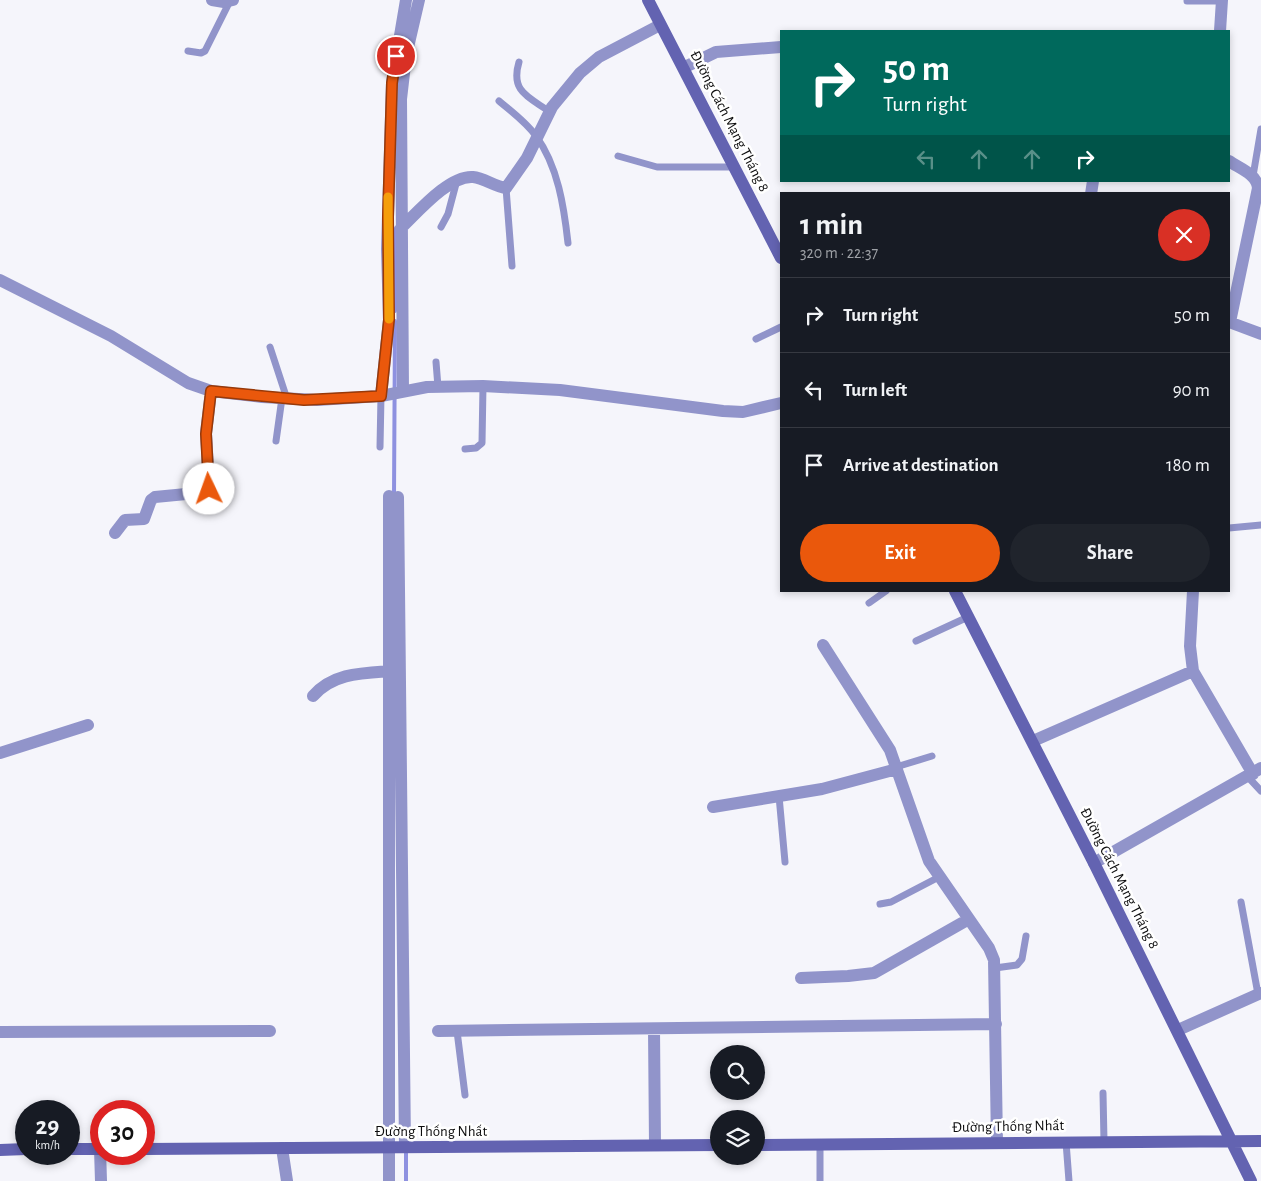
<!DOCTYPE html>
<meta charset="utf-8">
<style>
:root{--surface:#171b24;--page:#20242c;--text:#f1f3f6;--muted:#9ea1a6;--line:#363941;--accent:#ea580c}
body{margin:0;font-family:"Alegreya Sans",sans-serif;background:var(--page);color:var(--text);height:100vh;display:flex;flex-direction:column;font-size:19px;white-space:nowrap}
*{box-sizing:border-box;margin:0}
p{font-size:16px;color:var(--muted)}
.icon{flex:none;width:28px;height:28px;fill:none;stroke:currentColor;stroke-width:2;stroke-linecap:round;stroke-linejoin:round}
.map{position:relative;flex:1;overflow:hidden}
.sheet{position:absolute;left:780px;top:192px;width:450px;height:400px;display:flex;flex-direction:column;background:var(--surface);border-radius:0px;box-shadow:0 2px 8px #0003}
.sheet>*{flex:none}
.hud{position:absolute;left:780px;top:30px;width:450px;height:152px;border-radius:0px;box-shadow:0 2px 8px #0003;background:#00695c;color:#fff;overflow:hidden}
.fabs{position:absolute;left:710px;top:1045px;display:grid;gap:10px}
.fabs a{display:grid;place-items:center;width:55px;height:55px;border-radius:50%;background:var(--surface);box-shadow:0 2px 8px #0003;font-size:25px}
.speed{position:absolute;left:15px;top:1100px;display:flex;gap:10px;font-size:25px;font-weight:700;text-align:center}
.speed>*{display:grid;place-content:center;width:65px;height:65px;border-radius:50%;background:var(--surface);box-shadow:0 2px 8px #0003;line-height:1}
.speed small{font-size:12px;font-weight:400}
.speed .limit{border:8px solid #d22;background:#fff;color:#111}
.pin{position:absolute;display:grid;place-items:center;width:42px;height:42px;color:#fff;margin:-21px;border:2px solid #fff;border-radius:50%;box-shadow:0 1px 5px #0007}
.me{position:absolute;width:55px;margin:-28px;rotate:357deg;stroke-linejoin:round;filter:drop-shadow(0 0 4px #0008)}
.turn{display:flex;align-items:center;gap:18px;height:105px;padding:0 20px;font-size:22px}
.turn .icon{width:65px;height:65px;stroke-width:2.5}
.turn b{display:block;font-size:35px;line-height:42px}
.lanes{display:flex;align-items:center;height:48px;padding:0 20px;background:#0003;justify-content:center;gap:25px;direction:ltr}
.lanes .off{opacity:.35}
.round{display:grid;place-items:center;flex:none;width:52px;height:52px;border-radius:26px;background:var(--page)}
.summary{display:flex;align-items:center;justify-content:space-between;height:85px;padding:0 20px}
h1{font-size:30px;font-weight:700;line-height:38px}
.primary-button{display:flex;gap:10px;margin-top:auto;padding:10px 20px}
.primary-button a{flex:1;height:58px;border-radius:30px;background:var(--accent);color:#fff;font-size:20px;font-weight:700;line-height:58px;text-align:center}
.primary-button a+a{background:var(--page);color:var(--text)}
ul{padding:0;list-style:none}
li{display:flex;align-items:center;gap:15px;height:75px;padding:0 20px;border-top:1px solid var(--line)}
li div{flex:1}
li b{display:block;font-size:19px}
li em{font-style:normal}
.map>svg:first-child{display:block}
</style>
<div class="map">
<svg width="1261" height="1181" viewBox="0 0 1261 1181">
<rect width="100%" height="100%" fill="#f5f5fb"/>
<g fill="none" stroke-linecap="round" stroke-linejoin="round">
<path stroke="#8e91e0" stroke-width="4" d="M395,311L396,228
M394,496L395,321
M406,1148V1181"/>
<path stroke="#9194ca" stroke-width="7" d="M1187,1H1221
M188,51L201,53L205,51L230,1
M519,62C510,92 529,97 550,112
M499,101C512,112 526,122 536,136C558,166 564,207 568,243
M618,156L657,167H735
M1253,176L1261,129
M506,188L512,266
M441,227L448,214L457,180
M756,339L781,327
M270,347L287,399
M436,362L438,387
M276,441L282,398
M380,447L381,396
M465,449L476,448L482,443L483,386
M1229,528L1261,525
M869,603L886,591
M916,641L968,617
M896,767L932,756
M1248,777L1261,791
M779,796L785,862
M1241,902L1258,994
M880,904L891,902L939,877
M995,968L1017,965L1022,959L1026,936
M457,1031L465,1095
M1103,1093L1104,1141
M1066,1142L1069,1181
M820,1144V1181"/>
<path stroke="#9194ca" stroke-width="12" d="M212,0L224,2L233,0
M1220,31L1222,0
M685,67L716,52L781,47
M1229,161C1239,168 1257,174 1258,188L1230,322
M1091,194L1093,181
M401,228C417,213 449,175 473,177C484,178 494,186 506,188L527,158L552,107L580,73L599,57L660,25
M0,280L111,336L188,383L211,391L262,397L317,400L381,396L427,387L483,386L560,390L723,411L743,412L781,403
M1229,322L1261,334
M403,390L401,99L406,56L419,0
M381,396L389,320L387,249L392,83L406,0
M389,496V1181
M398,497L405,1147
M115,533L125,520L144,519L151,500L155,497L207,492L209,486L206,433L211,391
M1193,591L1190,646L1193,671L1253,774
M823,645L890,750L929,861L989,948L994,960L997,1143
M313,696C333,673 362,673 391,671
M1033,741L1193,671
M0,753L88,725
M713,807L822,789L897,769
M1094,863L1261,768
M801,978L848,976L874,973L969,919
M654,1029L655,1145
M1178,1030L1261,993
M438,1031L996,1024
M0,1032L270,1031
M282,1148L287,1181
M100,1149L101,1181"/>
<path stroke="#6363b1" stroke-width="12" d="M648,0L781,258
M955,591L1094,863L1251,1181
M756,1145L1261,1141
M69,1149H101
M144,1149L719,1145
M0,1150L26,1149"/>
</g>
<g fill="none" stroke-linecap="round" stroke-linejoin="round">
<defs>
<path id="route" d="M209,489L206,434L211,391L304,400L381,396L389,320L388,217L392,83L396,56"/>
</defs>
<use href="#route" stroke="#983908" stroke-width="12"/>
<use href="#route" stroke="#ea580c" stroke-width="9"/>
<path stroke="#f59e0b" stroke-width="9" d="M388,197L389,319"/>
</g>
<g text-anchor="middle" stroke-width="5" stroke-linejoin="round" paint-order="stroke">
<g font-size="15" fill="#0c0c0d" stroke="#fff">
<text transform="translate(730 121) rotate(63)" y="5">Đường Cách Mạng Tháng 8</text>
<text transform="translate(1120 878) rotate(63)" y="5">Đường Cách Mạng Tháng 8</text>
<text transform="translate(1008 1126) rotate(-1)" y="5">Đường Thống Nhất</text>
<text x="431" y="1136">Đường Thống Nhất</text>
</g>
</g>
</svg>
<div class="fabs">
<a><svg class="icon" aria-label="search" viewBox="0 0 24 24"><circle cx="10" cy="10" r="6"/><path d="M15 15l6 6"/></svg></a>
<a><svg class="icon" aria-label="layers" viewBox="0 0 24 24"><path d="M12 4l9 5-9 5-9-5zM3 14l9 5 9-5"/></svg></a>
</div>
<div class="speed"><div>29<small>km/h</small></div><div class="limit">30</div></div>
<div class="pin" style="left:396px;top:56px;background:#d93025"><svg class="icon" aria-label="arrive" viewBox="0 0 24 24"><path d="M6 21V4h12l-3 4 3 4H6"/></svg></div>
<svg class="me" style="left:209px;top:489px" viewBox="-20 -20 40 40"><circle r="19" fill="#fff"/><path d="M0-13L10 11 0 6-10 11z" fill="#ea580c"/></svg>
<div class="hud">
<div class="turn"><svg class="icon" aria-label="right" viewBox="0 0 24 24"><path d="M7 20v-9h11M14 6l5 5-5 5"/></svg><div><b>50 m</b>Turn right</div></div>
<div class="lanes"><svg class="icon off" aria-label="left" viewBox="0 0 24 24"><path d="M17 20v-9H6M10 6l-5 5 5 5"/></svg><svg class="icon off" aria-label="ahead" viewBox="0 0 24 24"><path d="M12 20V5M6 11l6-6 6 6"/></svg><svg class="icon off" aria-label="ahead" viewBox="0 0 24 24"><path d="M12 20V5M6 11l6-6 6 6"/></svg><svg class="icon" aria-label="right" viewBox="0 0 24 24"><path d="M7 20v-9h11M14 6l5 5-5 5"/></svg></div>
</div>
<section class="sheet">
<div class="summary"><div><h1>1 min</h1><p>320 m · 22:37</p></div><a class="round" style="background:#d93025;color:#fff"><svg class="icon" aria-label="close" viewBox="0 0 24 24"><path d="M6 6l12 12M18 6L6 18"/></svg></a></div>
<ul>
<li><svg class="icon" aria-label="right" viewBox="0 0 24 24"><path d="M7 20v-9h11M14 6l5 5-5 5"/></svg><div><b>Turn right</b></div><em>50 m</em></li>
<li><svg class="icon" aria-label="left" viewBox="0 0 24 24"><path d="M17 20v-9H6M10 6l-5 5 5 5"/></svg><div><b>Turn left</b></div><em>90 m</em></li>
<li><svg class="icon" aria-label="arrive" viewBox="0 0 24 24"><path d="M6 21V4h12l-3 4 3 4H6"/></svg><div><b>Arrive at destination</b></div><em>180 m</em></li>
</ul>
<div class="primary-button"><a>Exit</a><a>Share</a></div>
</section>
</div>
